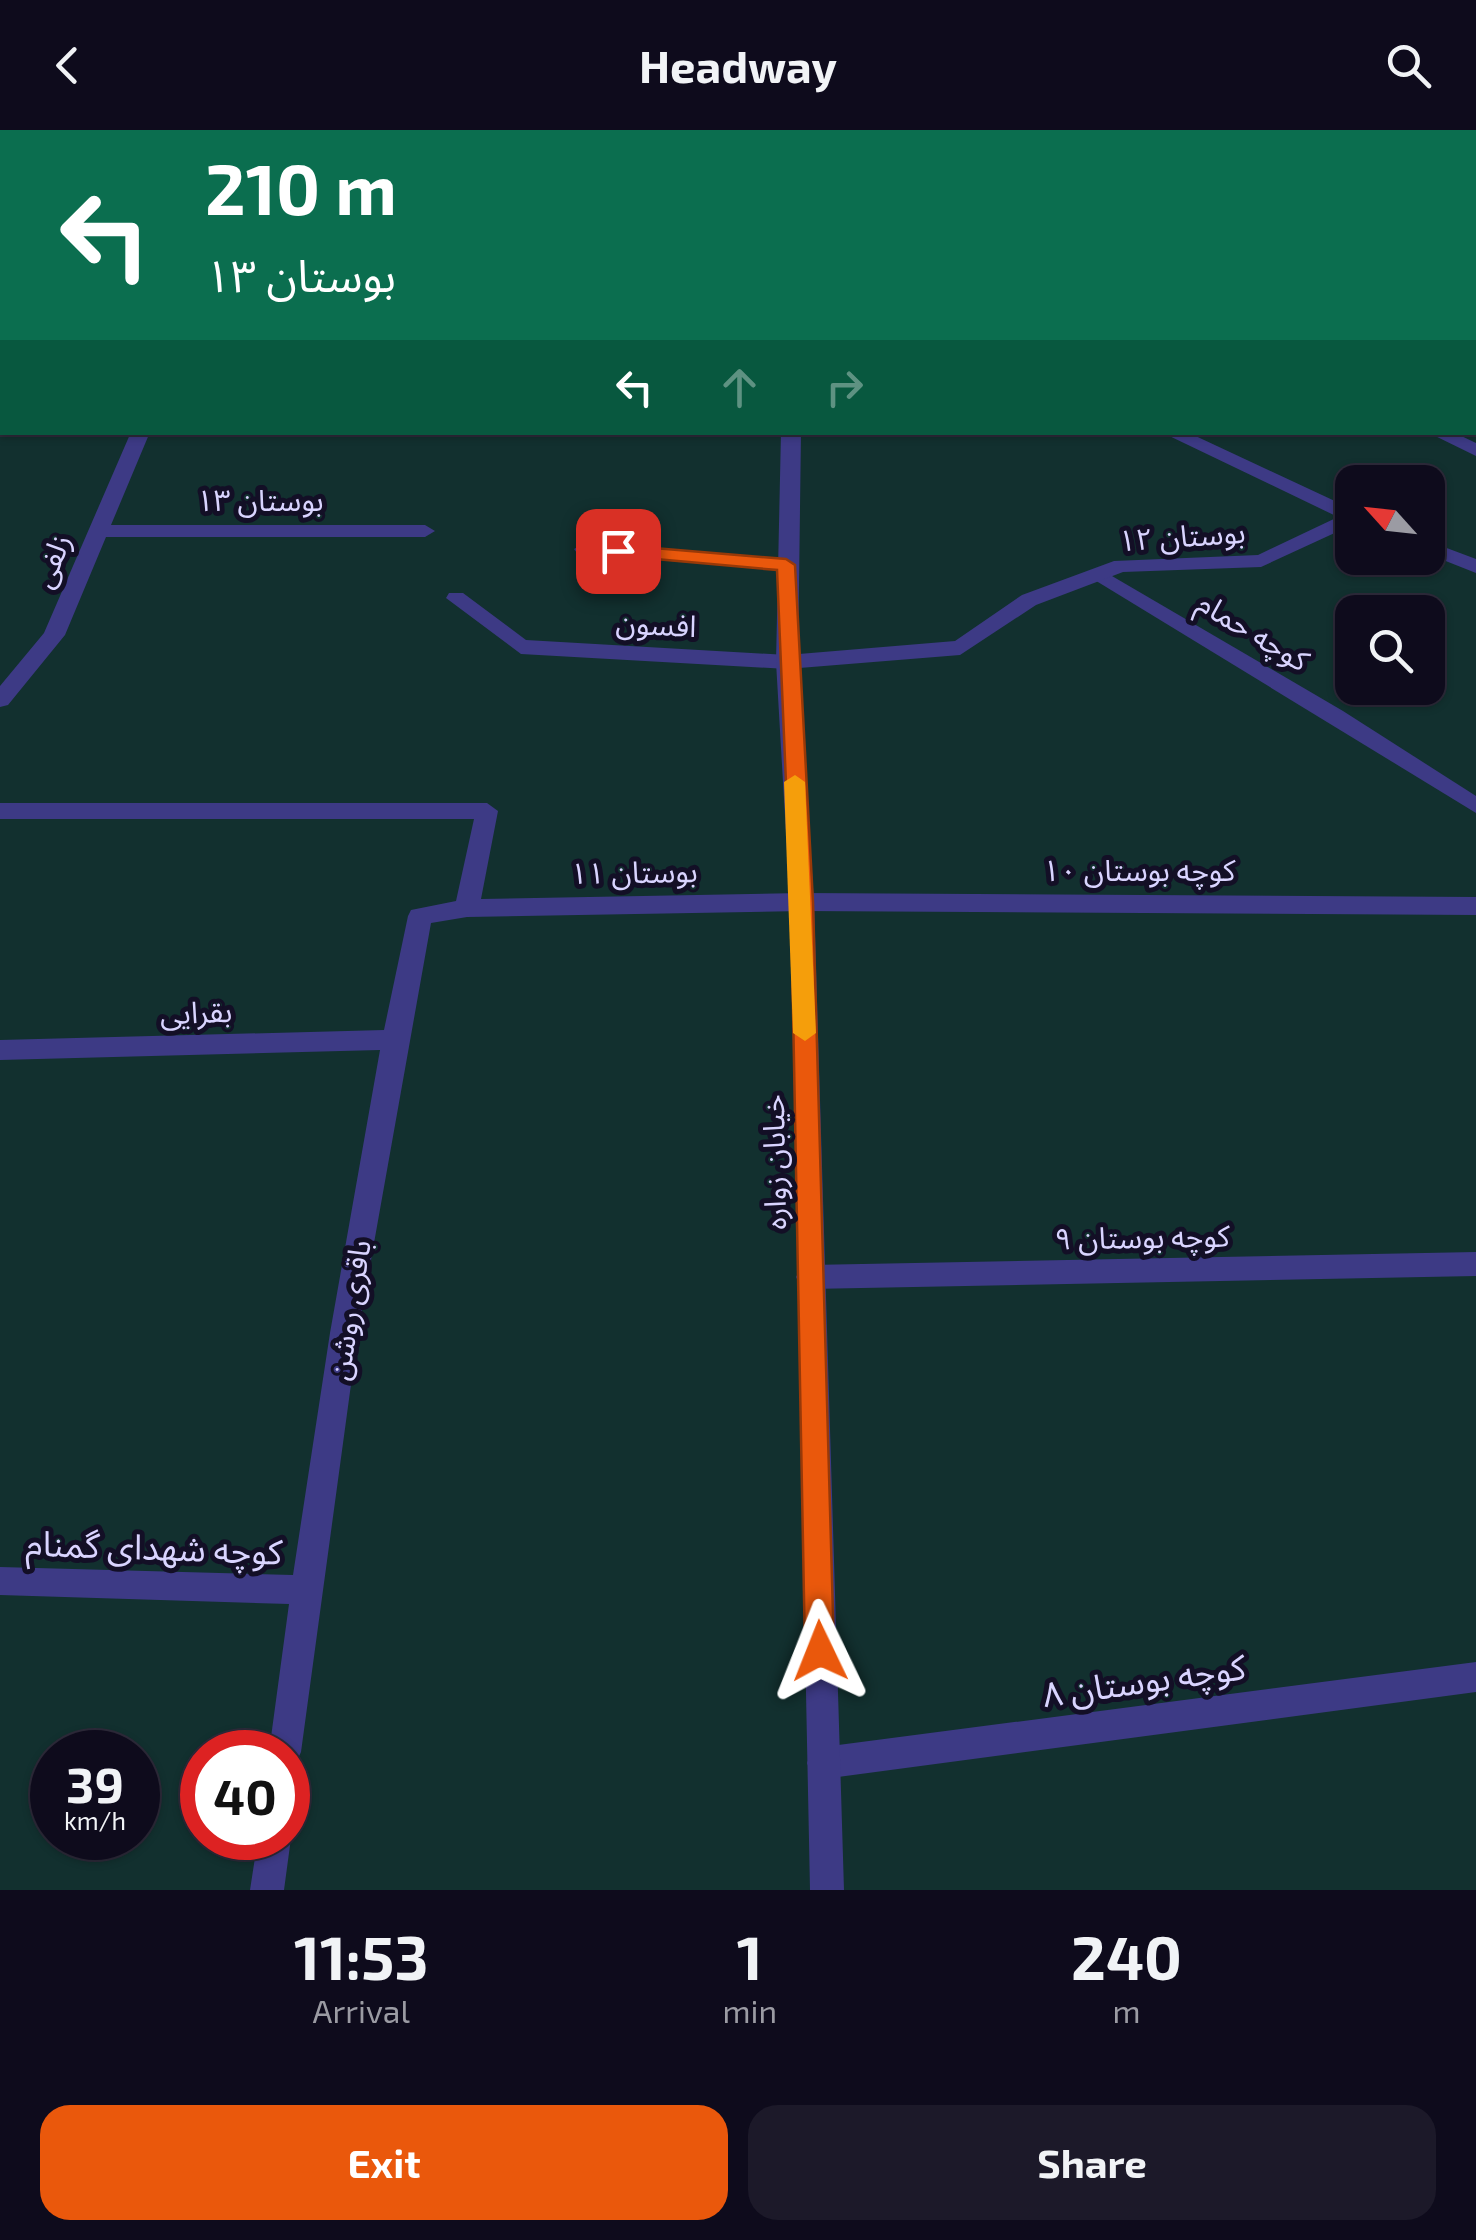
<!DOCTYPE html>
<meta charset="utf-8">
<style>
:root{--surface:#0e0b1c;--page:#1c1929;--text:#f1f3f6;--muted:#9b9ba3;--line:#2e2b3b;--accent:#ea580c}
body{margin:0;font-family:"Exo 2","Noto Sans Arabic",sans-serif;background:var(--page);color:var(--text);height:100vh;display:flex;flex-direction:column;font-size:38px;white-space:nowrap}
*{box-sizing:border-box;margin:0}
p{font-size:32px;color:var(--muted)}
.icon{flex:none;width:55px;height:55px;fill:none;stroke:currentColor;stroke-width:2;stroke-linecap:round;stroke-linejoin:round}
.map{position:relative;height:1760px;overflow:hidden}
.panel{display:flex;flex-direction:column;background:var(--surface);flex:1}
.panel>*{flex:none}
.top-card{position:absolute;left:0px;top:0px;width:1478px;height:305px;box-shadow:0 2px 8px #0004,0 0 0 2px var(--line);background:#0b6e4f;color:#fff;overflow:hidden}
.needle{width:65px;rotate:297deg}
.controls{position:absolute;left:1335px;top:335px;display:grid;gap:20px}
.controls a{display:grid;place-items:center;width:110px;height:110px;border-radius:20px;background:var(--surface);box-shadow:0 2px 8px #0004,0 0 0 2px var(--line);font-size:50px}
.speed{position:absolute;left:30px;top:1600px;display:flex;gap:20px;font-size:50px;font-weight:700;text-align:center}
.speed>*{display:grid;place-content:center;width:130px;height:130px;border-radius:50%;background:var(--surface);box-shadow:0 2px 8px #0004,0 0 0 2px var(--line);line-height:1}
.speed small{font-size:25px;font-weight:400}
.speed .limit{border:15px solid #d22;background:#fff;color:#111}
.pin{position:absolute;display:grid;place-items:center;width:85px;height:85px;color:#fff;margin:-42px;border-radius:20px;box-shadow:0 5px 15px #0006}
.me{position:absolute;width:110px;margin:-55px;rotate:358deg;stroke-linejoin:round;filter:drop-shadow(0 0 8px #0008)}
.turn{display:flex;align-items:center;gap:35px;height:210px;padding:0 40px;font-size:45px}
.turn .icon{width:130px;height:130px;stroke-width:2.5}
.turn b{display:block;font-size:70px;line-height:85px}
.lanes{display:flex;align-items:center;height:95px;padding:0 40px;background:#0003;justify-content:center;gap:50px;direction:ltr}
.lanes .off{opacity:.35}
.eta{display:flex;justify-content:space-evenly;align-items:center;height:170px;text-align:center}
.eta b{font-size:60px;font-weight:700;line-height:70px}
.action{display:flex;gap:20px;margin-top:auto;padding:20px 40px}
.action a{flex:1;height:115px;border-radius:30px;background:var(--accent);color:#fff;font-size:40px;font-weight:700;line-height:115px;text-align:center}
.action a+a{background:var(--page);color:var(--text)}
header{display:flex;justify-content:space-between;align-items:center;height:130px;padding:0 40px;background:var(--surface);font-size:45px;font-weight:700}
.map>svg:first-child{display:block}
</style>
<header><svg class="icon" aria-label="back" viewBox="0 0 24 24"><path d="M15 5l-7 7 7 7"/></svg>Headway<svg class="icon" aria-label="search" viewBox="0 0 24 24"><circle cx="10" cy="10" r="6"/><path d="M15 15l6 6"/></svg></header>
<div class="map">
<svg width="1476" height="1760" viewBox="0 0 1476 1760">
<rect width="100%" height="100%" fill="#130f26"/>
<path fill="#12302f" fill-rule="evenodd" d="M0,0H1476V1760H0ZM2,2H1475V302H2ZM1352,352H1428V428H1352ZM1352,482H1428V558H1352ZM52,1622H138V1708H52ZM202,1622H288V1708H202Z"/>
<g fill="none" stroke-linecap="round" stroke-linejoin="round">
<path fill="#3d3a85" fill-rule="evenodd" d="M1100,439L1343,581L1476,666V683L1093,449V441Z"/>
<path fill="#3d3a85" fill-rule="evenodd" d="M1311,0H1334L1335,2H1313Z
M0,22H2V32H0Z
M1475,39H1476V49H1475Z
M1475,77H1476V87H1475Z
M0,109H2V128H0Z
M0,271H2V283H0Z
M131,302H150L111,395H425L435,401L425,407H106L65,505L8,575L0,577V556L44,503Z
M1161,302H1187L1352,379V395L1261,437L1123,442L1036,475L960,525L787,539L521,524L446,468L449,463H463L526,510L787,525L955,511L1022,465L1114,431L1258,425L1338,387Z
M1427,302H1453L1476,313V326Z
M1428,411L1476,429V443L1428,424Z
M584,413L786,429L796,435L786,441L577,423L574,419Z
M0,673H487L498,681L481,769L802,763L1476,767V785L802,781L467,787L431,793L358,1203L301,1622L296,1633L288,1637V1622H269L289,1474L0,1465V1437L293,1445L330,1203L380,920L0,930V910L384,900L408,786L411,780L456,771L474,689H0Z
M1476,1122V1146L810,1159L800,1155L796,1147L800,1139L810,1135Z
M1476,1532V1562L823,1649L811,1644L807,1633L811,1622L823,1617Z
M288,1700L291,1708L284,1760H250L258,1708H288Z"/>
<path fill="#3d3a85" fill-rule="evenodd" d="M776,0H792V2H776Z
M781,302H801L798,532L814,772L844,1760H810L790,772L776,532Z"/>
</g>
<path fill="#ea580c" stroke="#983908" stroke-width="2.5" d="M618,415L786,429L795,435L813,772L834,1521L830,1531L820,1535L810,1531L805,1521L791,772L777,440L611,425L608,421Z"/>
<path fill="#f59e0b" d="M795,645L805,652L816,903L805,911L793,903L784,652Z"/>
<g text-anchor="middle" stroke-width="10" stroke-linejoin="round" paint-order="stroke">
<g font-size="30" fill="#d9d4ff" stroke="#130f26">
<text x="260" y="381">بوستان ۱۳</text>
<text transform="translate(1182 407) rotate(-4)" y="10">بوستان ۱۲</text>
<text transform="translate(52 431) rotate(-68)" y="10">زلفی</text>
<text transform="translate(656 495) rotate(3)" y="10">افسون</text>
<text transform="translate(1253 502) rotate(31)" y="10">کوچه حمام</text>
<text x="1139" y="751">کوچه بوستان ۱۰</text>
<text transform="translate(634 743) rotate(-1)" y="10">بوستان ۱۱</text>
<text transform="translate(196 883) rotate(-2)" y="10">بقرایی</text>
<text transform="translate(775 1032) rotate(-91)" y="10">خیابان زواره</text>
<text transform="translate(1142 1108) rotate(-1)" y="10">کوچه بوستان ۹</text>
<text transform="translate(350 1180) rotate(-81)" y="10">باقری روشن</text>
</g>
<g font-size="35" fill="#d9d4ff" stroke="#130f26">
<text transform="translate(154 1418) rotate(2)" y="12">کوچه شهدای گمنام</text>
<text transform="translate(1144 1551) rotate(-8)" y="12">کوچه بوستان ۸</text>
</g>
</g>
</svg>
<div class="controls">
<a><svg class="needle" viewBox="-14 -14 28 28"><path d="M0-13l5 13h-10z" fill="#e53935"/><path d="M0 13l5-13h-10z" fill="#9b9ba3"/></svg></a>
<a><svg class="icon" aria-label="search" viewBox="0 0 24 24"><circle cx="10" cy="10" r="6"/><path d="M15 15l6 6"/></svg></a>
</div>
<div class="speed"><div>39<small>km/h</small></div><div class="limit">40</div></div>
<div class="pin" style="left:618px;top:421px;background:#d93025"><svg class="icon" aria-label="arrive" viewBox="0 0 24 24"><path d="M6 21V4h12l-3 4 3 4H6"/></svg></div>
<svg class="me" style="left:820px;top:1521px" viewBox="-20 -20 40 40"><path d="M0-17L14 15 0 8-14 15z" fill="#ea580c" stroke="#fff" stroke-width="4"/></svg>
<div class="top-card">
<div class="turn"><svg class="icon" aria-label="left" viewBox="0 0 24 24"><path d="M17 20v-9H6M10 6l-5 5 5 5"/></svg><div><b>210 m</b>بوستان ۱۳</div></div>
<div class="lanes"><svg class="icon" aria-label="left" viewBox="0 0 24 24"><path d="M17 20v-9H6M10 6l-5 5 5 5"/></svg><svg class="icon off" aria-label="ahead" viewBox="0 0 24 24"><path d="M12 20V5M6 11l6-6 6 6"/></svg><svg class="icon off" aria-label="right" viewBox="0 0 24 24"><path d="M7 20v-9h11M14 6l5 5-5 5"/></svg></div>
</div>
</div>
<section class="panel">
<div class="eta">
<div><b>11:53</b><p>Arrival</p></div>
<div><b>1</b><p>min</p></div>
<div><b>240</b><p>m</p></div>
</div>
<div class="action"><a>Exit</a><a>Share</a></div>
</section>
